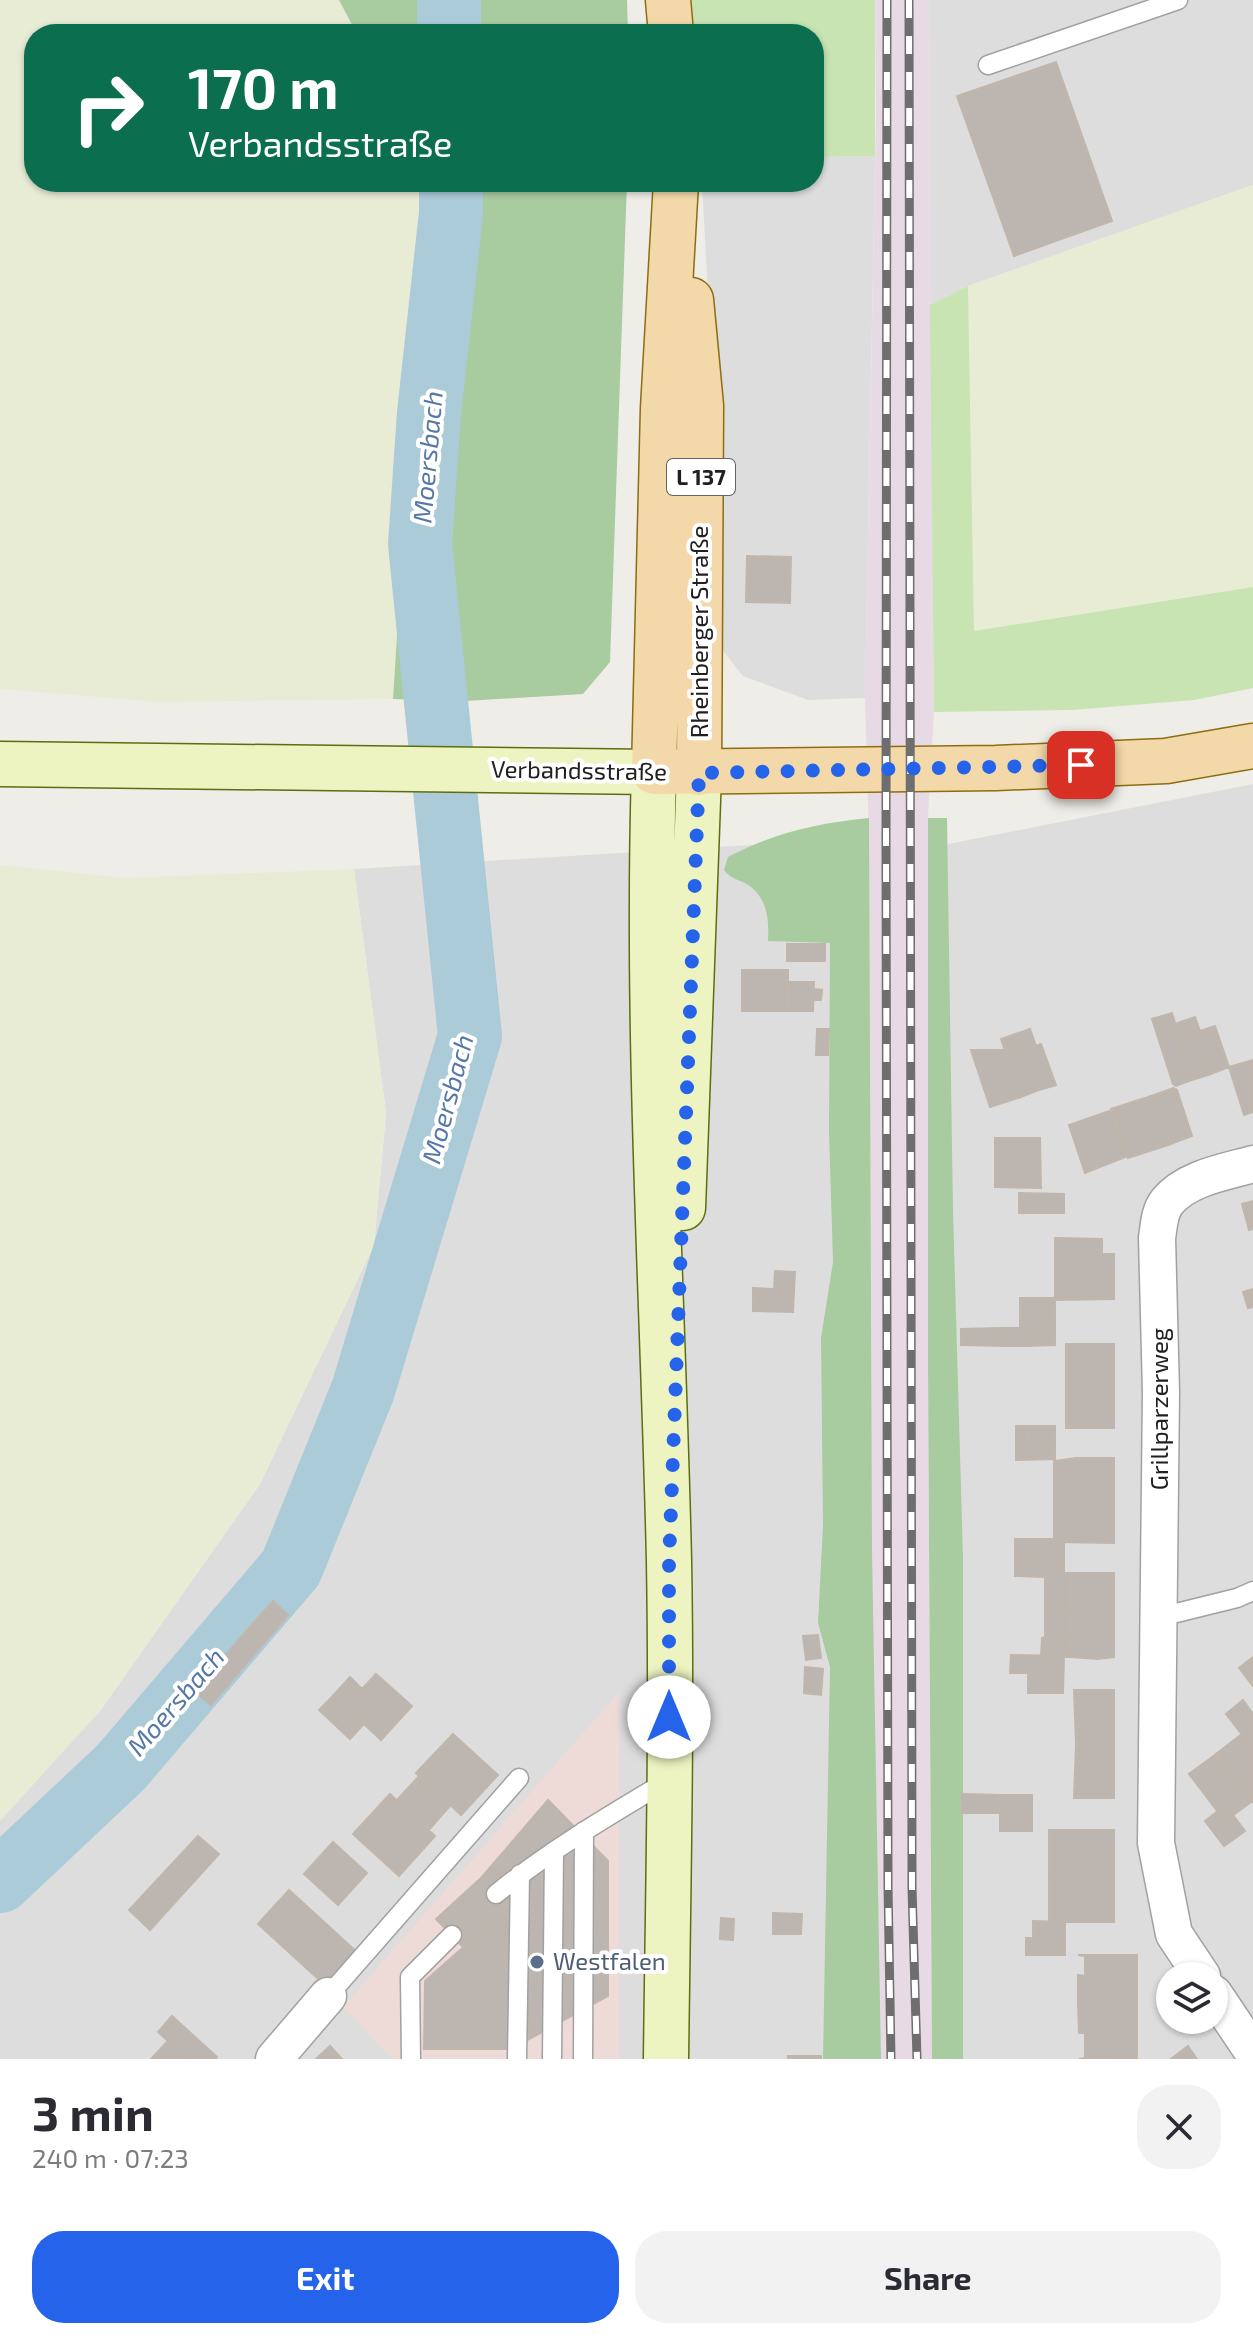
<!DOCTYPE html>
<meta charset="utf-8">
<style>
:root{--surface:#fff;--page:#f2f2f3;--text:#2b2b33;--muted:#7c7c81;--accent:#2563eb}
body{margin:0;font-family:"Exo 2",sans-serif;background:var(--page);color:var(--text);height:100vh;display:flex;flex-direction:column;font-size:30px;white-space:nowrap}
*{box-sizing:border-box;margin:0}
p{font-size:26px;color:var(--muted)}
.icon{flex:none;width:44px;height:44px;fill:none;stroke:currentColor;stroke-width:2;stroke-linecap:round;stroke-linejoin:round}
.map{position:relative;height:2059px;overflow:hidden}
.drawer{display:flex;flex-direction:column;background:var(--surface);flex:1}
.drawer>*{flex:none}
.hud{position:absolute;left:24px;top:24px;width:800px;height:168px;border-radius:32px;box-shadow:0 2px 6px #0004;background:#0b6e4f;color:#fff;overflow:hidden}
.tools{position:absolute;left:1156px;top:1962px;display:grid;gap:16px}
.tools a{display:grid;place-items:center;width:72px;height:72px;border-radius:50%;background:var(--surface);box-shadow:0 2px 6px #0004;font-size:40px}
.pin{position:absolute;display:grid;place-items:center;width:68px;height:68px;color:#fff;margin:-34px;border-radius:16px;box-shadow:0 4px 12px #0006}
.me{position:absolute;width:88px;margin:-44px;rotate:0deg;stroke-linejoin:round;filter:drop-shadow(0 0 6px #0008)}
.turn{display:flex;align-items:center;gap:28px;height:168px;padding:0 32px;font-size:36px}
.turn .icon{width:104px;height:104px;stroke-width:2.5}
.turn b{display:block;font-size:56px;line-height:68px}
.round{display:grid;place-items:center;flex:none;width:84px;height:84px;border-radius:32px;background:var(--page)}
.headline{display:flex;align-items:center;justify-content:space-between;height:136px;padding:0 32px}
h1{font-size:48px;font-weight:700;line-height:60px}
.cta{display:flex;gap:16px;margin-top:auto;padding:16px 32px}
.cta a{flex:1;height:92px;border-radius:32px;background:var(--accent);color:#fff;font-size:32px;font-weight:700;line-height:92px;text-align:center}
.cta a+a{background:var(--page);color:var(--text)}
.map>svg:first-child{display:block}
</style>
<div class="map">
<svg width="1253" height="2059" viewBox="0 0 1253 2059">
<rect width="100%" height="100%" fill="#efede7"/>
<path fill="#dedddd" fill-rule="evenodd" d="M929,0H1253V185L968,286L930,305Z
M875,156L865,698L808,700L743,676L719,646L711,350L702,182H814V157Z
M1253,784V2059H932L928,848ZM1170,1976H1214V2020H1170Z
M869,838L881,2059H0V1810L100,1711L260,1484L374,1245L386,1113L354,869Z"/>
<path fill="#eedbd8" d="M619,1692V2059H393L343,2007Z"/>
<path fill="#e8dae4" d="M875,0H929L934,712L928,818V1366L932,2059H881L872,1552L869,838L865,698L876,116Z"/>
<path fill="#e9ecd5" d="M0,0H339L357,34H34V182H426L393,699L158,702L0,689Z
M1253,185V587L974,631L968,286Z
M0,865L125,878L354,869L386,1113L374,1245L260,1484L100,1711L0,1821Z"/>
<path fill="#c7e4b2" d="M689,0H875V156L814,157V34H692Z
M968,286L974,631L1253,587V688L1194,700L1072,710L934,712L930,305Z"/>
<path fill="#a9cba0" d="M339,0H627L628,34H357Z
M426,182H627L610,662L583,694L465,701L393,699Z
M869,818L872,1552L881,2059H823L830,1667L818,1623L823,1525L821,1338L833,1262L829,1132L830,943L768,941C769,921 768,901 751,887C743,880 731,880 724,870L728,857C773,833 818,823 869,818Z
M928,818H947L953,1211L963,1558V2059H932L928,1366Z"/>
<g fill="none" stroke-linecap="round" stroke-linejoin="round">
<path stroke="#accbd9" stroke-width="64" d="M449,0V34
M0,1881L121,1767L291,1568L363,1390L470,1036L420,544L429,413L451,213V182"/>
</g>
<path fill="#bdb6b0" stroke="#c0b6ab" stroke-width="2" d="M1056,62L1112,221L1014,256L957,96Z
M747,556L791,557L790,603L746,602Z
M787,944H825V961H787Z
M742,970H788V1011H742Z
M788,982H814L813,1011H788Z
M813,989L822,990L821,1000H813Z
M1172,1013L1192,1080L1176,1086L1173,1084L1152,1019Z
M1195,1017L1200,1031L1179,1038L1175,1024Z
M1215,1026L1229,1067L1211,1074L1197,1032Z
M817,1029H829L828,1055H816Z
M1030,1029L1036,1046L1007,1056L1001,1039Z
M1197,1032L1211,1074L1192,1080L1179,1039Z
M1041,1044L1056,1085L1039,1090L1024,1050Z
M971,1050H1005L1021,1097L990,1107Z
M1024,1050L1039,1090L1021,1097L1007,1055Z
M1253,1060V1112L1244,1115L1229,1067Z
M1173,1088L1177,1090L1192,1136L1171,1144L1154,1095Z
M1154,1095L1171,1144L1128,1158L1111,1109Z
M1112,1110L1128,1156L1085,1173L1069,1125Z
M995,1138H1040L1041,1188L995,1187Z
M1019,1193L1064,1194V1213H1019Z
M1253,1201V1229L1249,1230L1242,1204Z
M1055,1238L1102,1239V1254H1114V1299L1055,1300Z
M775,1271L795,1272L794,1290L774,1289Z
M753,1288L794,1290L793,1312L753,1311Z
M1253,1289V1307L1248,1308L1243,1292Z
M1020,1298H1055V1328H1020Z
M999,1328H1005L1006,1346L961,1345V1329Z
M1005,1328H1028L1027,1346H1006Z
M1028,1328H1055V1345L1027,1346Z
M1066,1344H1114V1386H1066Z
M1066,1386H1114V1428H1066Z
M1016,1426H1028V1443H1016Z
M1028,1426H1055V1443H1028Z
M1016,1443H1055V1459L1016,1460Z
M1076,1458H1114V1501H1054V1461Z
M1054,1501H1114V1543L1054,1542Z
M1015,1539H1054V1542H1064V1558L1015,1557Z
M1015,1558H1064V1573H1045V1577L1015,1576Z
M1045,1573H1071V1615L1045,1616Z
M1071,1573H1114V1616L1071,1615Z
M273,1601L288,1615L265,1642L249,1628Z
M1071,1615L1114,1616V1657L1098,1659L1071,1657Z
M1071,1615V1638L1045,1637V1616Z
M249,1628L265,1642L216,1699L200,1685Z
M818,1635L821,1658L806,1660L803,1636Z
M1045,1637L1071,1638V1657L1041,1656L1042,1638Z
M1011,1655L1064,1656L1063,1693H1028V1673H1010Z
M1253,1657V1686L1239,1668Z
M805,1667L823,1669L821,1695L804,1693Z
M376,1674L412,1706L381,1740L364,1724L361,1727L330,1699L350,1677L362,1689Z
M202,1687L216,1699L211,1705L196,1693Z
M1074,1690H1114V1744H1076Z
M330,1699L361,1727L350,1739L319,1710Z
M1243,1700L1253,1714V1749L1226,1714Z
M453,1734L498,1775L461,1815L416,1773Z
M1242,1734L1253,1749L1252,1801L1216,1754Z
M1076,1744H1114V1798H1074Z
M1215,1755L1251,1802L1225,1821L1189,1774Z
M419,1776L451,1805L440,1817L408,1788Z
M408,1788L440,1817L429,1830L397,1800Z
M390,1794L435,1836L399,1876L353,1834Z
M962,1794L1000,1795V1813H962Z
M1000,1795H1032V1814L1000,1813Z
M548,1800L608,1861V1996L511,2049H496L497,1971L485,1928L508,1907L481,1878Z
M1218,1811L1225,1821L1233,1815L1245,1831L1224,1846L1205,1821Z
M1000,1813L1032,1814V1831H1000Z
M1049,1830H1114V1876H1049Z
M198,1836L219,1854L150,1930L129,1910Z
M333,1842L367,1873L338,1905L304,1874Z
M1049,1876H1114V1922H1049Z
M481,1878L508,1907L464,1948L436,1919Z
M289,1890L358,1953L326,1986L258,1924Z
M773,1913L802,1914L801,1934H773Z
M721,1918L734,1919L733,1940L720,1939Z
M1033,1921L1065,1922V1938H1033Z
M485,1928L497,1971L496,2049H424L425,1981Z
M1026,1938H1065V1955H1026Z
M1078,1955H1137V2004H1078V1975L1085,1976V1956Z
M1078,2004H1137V2058L1079,2059L1085,2058V2033H1079Z
M172,2016L217,2057L216,2059H188L158,2032Z
M168,2041L188,2059H151Z
M330,2046L342,2059H316Z
M1188,2046L1197,2059H1171Z
M788,2056H821V2059H788Z"/>
<g fill="none" stroke-linecap="round" stroke-linejoin="round">
<defs>
<path id="lane" d="M988,65L1178,0
M1160,1617L1237,1598L1253,1591
M496,1894C549,1851 608,1816 667,1781
M328,1996L519,1778
M411,2059L410,1977L452,1935
M517,2059L520,1874
M552,2059L554,1851
M583,2059L584,1831"/>
<path id="street" d="M1202,1976L1174,1934L1156,1843L1161,1392L1157,1238C1159,1226 1159,1212 1167,1202C1186,1178 1225,1172 1253,1164
M1214,1994L1253,2052
M274,2059L328,1996"/>
<path id="secondary" d="M0,764L654,772C646,1035 663,1298 669,1561C672,1727 668,1893 666,2059
M683,1208L699,773"/>
<path id="primary" d="M668,0L671,34
M676,182L663,409L654,772L996,768L1166,761L1253,746
M691,300L701,406L699,773"/>
</defs>
<use href="#lane" stroke="#a1a1a1" stroke-width="21"/>
<use href="#street" stroke="#a1a1a1" stroke-width="39"/>
<use href="#secondary" stroke="#5c6e10" stroke-width="47"/>
<use href="#primary" stroke="#8d6d0f" stroke-width="47"/>
<use href="#lane" stroke="#fff" stroke-width="18"/>
<use href="#street" stroke="#fff" stroke-width="36"/>
<use href="#secondary" stroke="#edf4c1" stroke-width="44"/>
<use href="#primary" stroke="#f3d9a9" stroke-width="44"/>
<defs>
<path id="rail" d="M887,0L886,842L888,1885L891,2059
M909,0L912,1888L917,2059"/>
</defs>
<use href="#rail" stroke="#6e6e6e" stroke-width="9"/>
<use href="#rail" stroke="#fff" stroke-width="6" stroke-dasharray="18" stroke-linecap="butt"/>
</g>
<g fill="none" stroke-linecap="round" stroke-linejoin="round">
<path stroke="#2563eb" stroke-width="14" stroke-dasharray="0 25.2" d="M669,1717V1562L699,773L1081,765"/>
</g>
<circle fill="#5c6f8a" stroke="#fff" stroke-width="3" cx="537" cy="1962" r="8"/>
<g text-anchor="middle" stroke-width="8" stroke-linejoin="round" paint-order="stroke">
<rect fill="#fff" stroke="#636363" stroke-width="2" x="667" y="459" width="68" height="36" rx="6"/>
<g font-size="22" font-weight="bold" fill="#202020">
<text x="701" y="485">L 137</text>
</g>
<g font-size="24" fill="#202020" stroke="#fff">
<text transform="translate(700 632) rotate(-90)" y="8">Rheinberger Straße</text>
<text transform="translate(579 771) rotate(1)" y="8">Verbandsstraße</text>
<text transform="translate(1160 1409) rotate(-90)" y="8">Grillparzerweg</text>
</g>
<g font-size="24" fill="#4e5e75" stroke="#fff" text-anchor="start">
<text x="553" y="1970">Westfalen</text>
</g>
<g font-size="26" font-style="italic" fill="#5578a7" stroke="#fff">
<text transform="translate(428 457) rotate(-85)" y="9">Moersbach</text>
<text transform="translate(448 1099) rotate(-75)" y="9">Moersbach</text>
<text transform="translate(176 1702) rotate(-49)" y="9">Moersbach</text>
</g>
</g>
</svg>
<div class="tools">
<a><svg class="icon" aria-label="layers" viewBox="0 0 24 24"><path d="M12 4l9 5-9 5-9-5zM3 14l9 5 9-5"/></svg></a>
</div>
<div class="pin" style="left:1081px;top:765px;background:#d93025"><svg class="icon" aria-label="arrive" viewBox="0 0 24 24"><path d="M6 21V4h12l-3 4 3 4H6"/></svg></div>
<svg class="me" style="left:669px;top:1717px" viewBox="-20 -20 40 40"><circle r="19" fill="#fff"/><path d="M0-13L10 11 0 6-10 11z" fill="#2563eb"/></svg>
<div class="hud">
<div class="turn"><svg class="icon" aria-label="right" viewBox="0 0 24 24"><path d="M7 20v-9h11M14 6l5 5-5 5"/></svg><div><b>170 m</b>Verbandsstraße</div></div>
</div>
</div>
<section class="drawer">
<div class="headline"><div><h1>3 min</h1><p>240 m · 07:23</p></div><a class="round"><svg class="icon" aria-label="close" viewBox="0 0 24 24"><path d="M6 6l12 12M18 6L6 18"/></svg></a></div>
<div class="cta"><a>Exit</a><a>Share</a></div>
</section>
